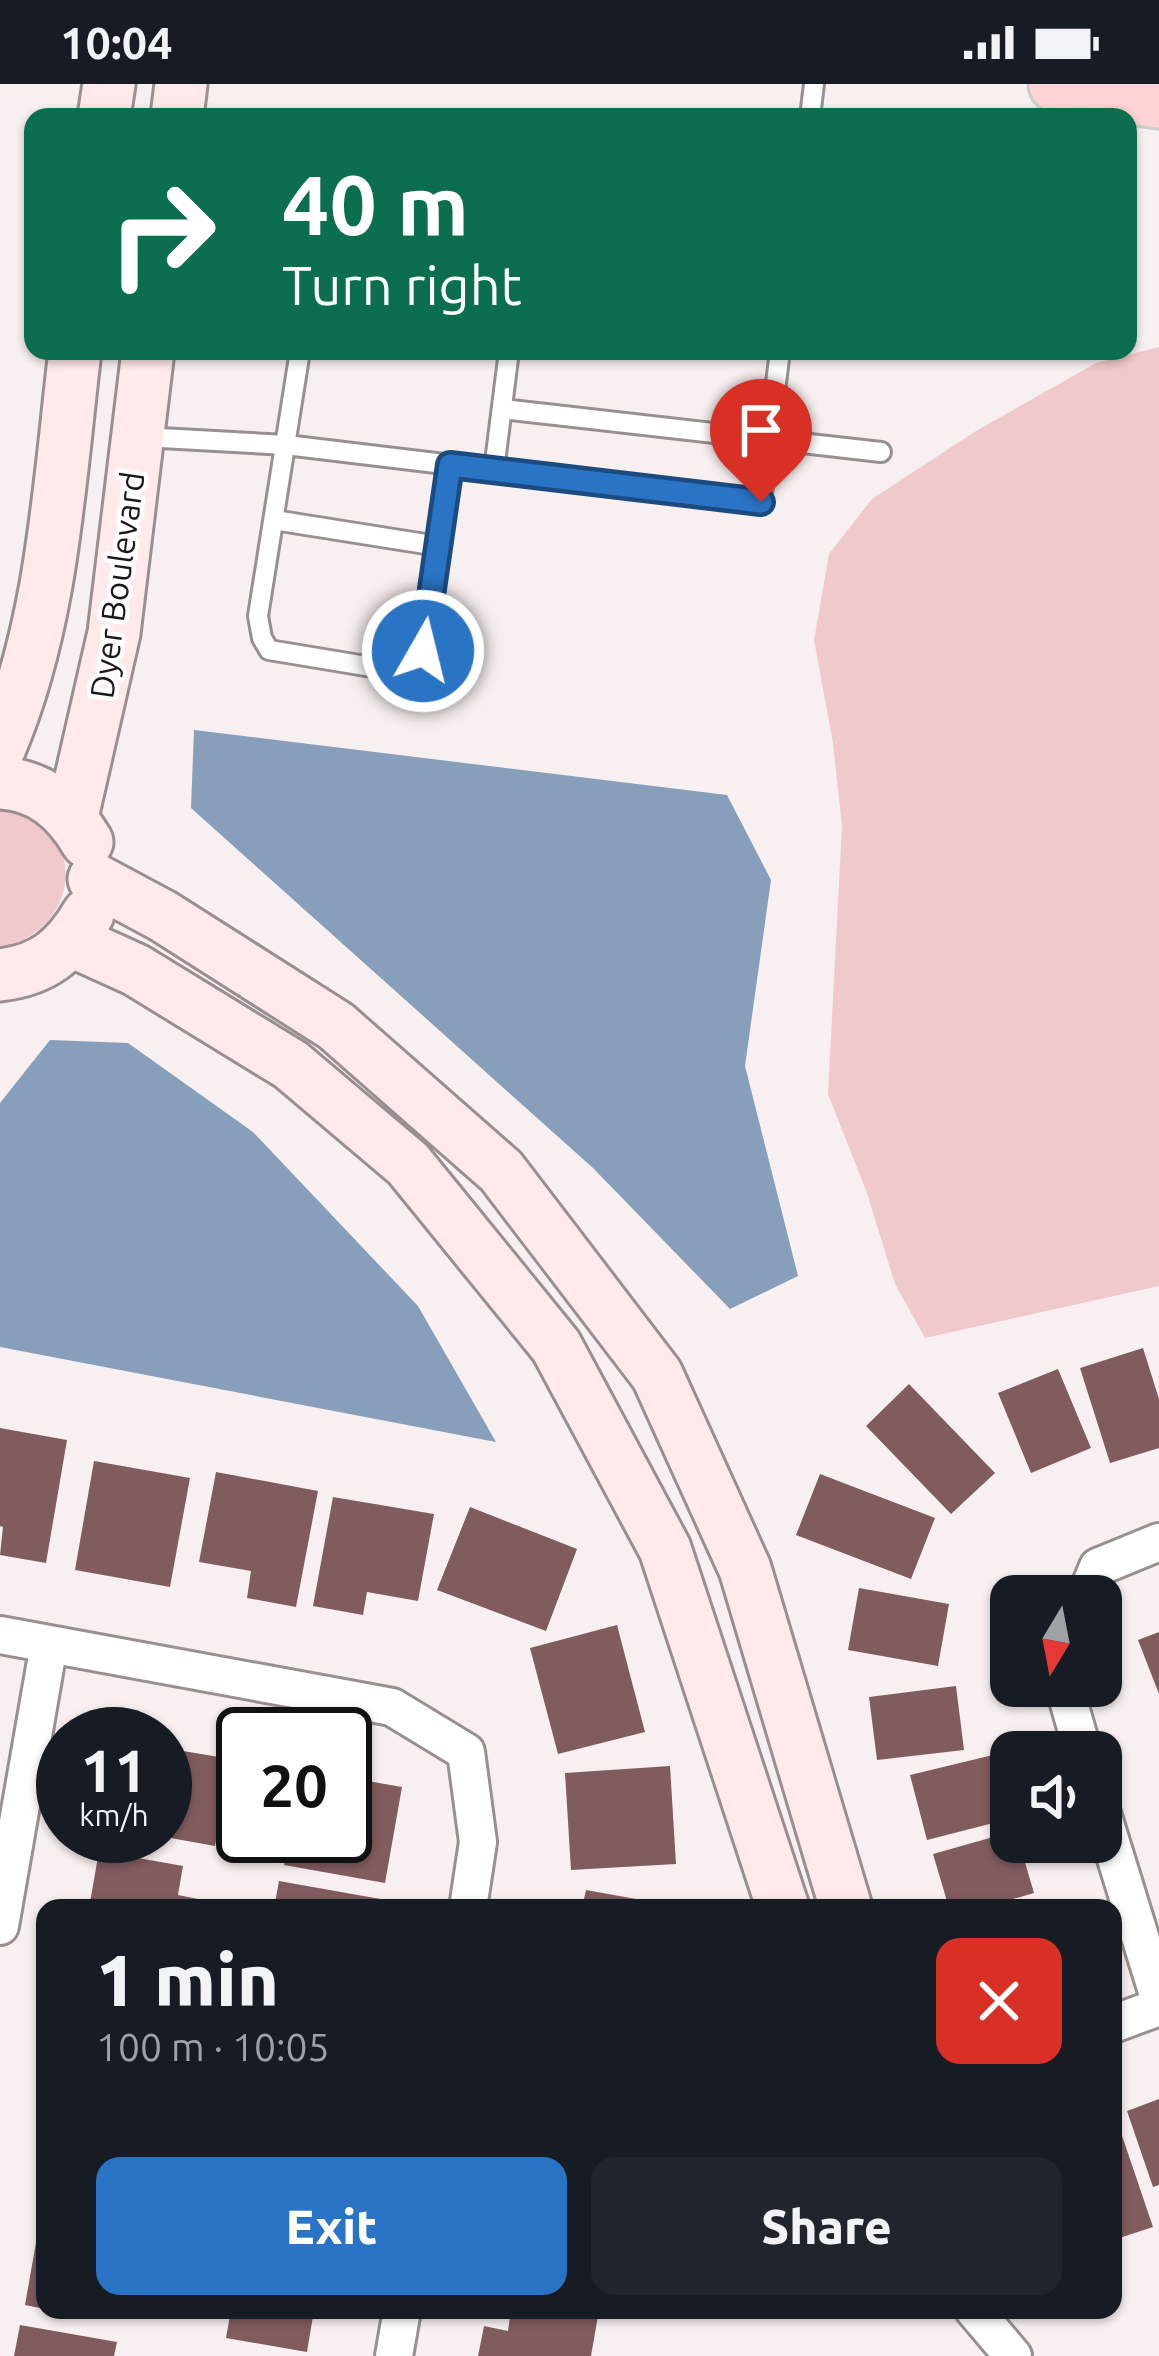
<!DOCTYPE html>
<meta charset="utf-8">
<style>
:root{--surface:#171b24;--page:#20242c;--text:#f1f3f6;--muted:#9ea1a6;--accent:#2974c4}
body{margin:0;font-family:Ubuntu,sans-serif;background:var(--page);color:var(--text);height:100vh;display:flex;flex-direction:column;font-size:45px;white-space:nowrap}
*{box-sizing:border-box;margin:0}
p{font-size:39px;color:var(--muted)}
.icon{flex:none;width:66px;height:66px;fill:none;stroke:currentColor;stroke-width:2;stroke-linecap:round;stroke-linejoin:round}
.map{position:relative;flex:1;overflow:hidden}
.side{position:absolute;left:36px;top:1815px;width:1086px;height:420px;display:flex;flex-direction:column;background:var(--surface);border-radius:24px;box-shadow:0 3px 9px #0004}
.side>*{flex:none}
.banner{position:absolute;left:24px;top:24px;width:1113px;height:252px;border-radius:24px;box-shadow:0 3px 9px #0004;background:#0b6e4f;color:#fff;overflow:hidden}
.needle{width:78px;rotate:190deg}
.fabs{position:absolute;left:990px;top:1491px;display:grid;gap:24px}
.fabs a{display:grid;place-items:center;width:132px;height:132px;border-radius:24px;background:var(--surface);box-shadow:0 3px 9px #0004;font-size:60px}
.speed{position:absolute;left:36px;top:1623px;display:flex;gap:24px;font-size:60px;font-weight:700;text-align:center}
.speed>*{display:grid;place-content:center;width:156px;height:156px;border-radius:50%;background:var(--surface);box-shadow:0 3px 9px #0004;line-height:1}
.speed small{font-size:30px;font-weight:400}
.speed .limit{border:6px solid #111;border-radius:18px;background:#fff;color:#111}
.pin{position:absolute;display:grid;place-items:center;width:102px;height:102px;color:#fff;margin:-123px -51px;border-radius:50% 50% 50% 0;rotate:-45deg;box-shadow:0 0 12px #0007}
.pin .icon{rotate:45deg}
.me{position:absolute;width:132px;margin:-66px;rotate:8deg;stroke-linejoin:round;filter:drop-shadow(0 0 9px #0008)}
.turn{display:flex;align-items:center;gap:42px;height:252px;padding:0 60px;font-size:54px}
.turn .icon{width:156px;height:156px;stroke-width:2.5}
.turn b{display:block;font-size:84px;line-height:102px}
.round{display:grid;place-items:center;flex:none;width:126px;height:126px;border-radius:24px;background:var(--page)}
.summary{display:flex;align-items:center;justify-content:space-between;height:204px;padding:0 60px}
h1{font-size:72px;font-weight:800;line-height:90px}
.action{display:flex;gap:24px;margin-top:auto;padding:24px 60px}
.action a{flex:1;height:138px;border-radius:24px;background:var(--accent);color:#fff;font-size:48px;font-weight:800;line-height:138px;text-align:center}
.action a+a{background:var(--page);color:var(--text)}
.status{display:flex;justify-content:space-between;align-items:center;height:84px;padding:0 60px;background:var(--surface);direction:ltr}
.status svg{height:33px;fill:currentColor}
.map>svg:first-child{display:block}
</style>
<div class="status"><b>10:04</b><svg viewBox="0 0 49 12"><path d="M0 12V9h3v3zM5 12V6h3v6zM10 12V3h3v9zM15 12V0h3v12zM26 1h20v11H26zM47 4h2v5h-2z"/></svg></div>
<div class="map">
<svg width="1159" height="2272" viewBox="0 0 1159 2272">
<rect width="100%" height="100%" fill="#f8eff0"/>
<path fill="#efc9cb" d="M1159,263V1202L925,1254L895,1200L867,1109L828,1010L842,742L833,659L814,556L829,470L872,415L976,347L1096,279Z
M0,725C86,730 89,844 0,864Z"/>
<path fill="#879fba" d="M194,646L727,711L771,796L745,982L798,1192L730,1225L593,1084L191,724Z
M50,956L128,959L253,1048L418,1222L496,1358L0,1263V1019Z"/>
<path fill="#815c5e" d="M1143,1264L1159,1315V1364L1110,1379L1080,1284Z
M1058,1285L1091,1364L1031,1389L998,1309Z
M909,1300L995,1389L951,1430L866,1342Z
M0,1344L67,1356L46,1479L0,1471L3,1443L0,1442Z
M94,1377L190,1394L170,1503L75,1486Z
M216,1388L318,1407L296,1523L247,1514L251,1487L199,1478Z
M820,1390L935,1434L911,1495L796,1451Z
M333,1413L434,1430L418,1517L367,1508L363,1531L313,1522Z
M470,1423L577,1465L546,1547L437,1506Z
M859,1504L949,1520L938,1582L848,1566Z
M617,1541L645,1648L558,1670L530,1564Z
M1159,1548V1610L1138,1556Z
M956,1602L964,1666L877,1676L869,1613Z
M165,1664L231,1675L215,1762L165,1753Z
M993,1671L1009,1735L927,1756L910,1691Z
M670,1682L676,1780L571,1786L565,1689Z
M345,1693L402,1703L385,1799L284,1781L289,1752H345Z
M1011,1748V1758H1019L1034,1809L982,1824H949L933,1770Z
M99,1767L183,1782L178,1811L203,1816L202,1824H89Z
M279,1797L386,1816L385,1824H274Z
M586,1806L675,1822V1824H582Z
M1159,2015V2101L1153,2103L1127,2027Z
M1113,2025L1153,2143L1113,2156Z
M43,2119H45V2225L25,2221Z
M65,2226H96L95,2234Z
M231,2226H314L307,2268L226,2254Z
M511,2226H599L591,2272H478L484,2242L508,2247Z
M20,2241L117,2258L114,2272H14Z"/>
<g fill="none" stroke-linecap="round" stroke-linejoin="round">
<defs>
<path id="lane" d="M810,33L814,0
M300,267L258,532L262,554L269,566L384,585L410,582L423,567L450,381
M502,325L881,368
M143,353L286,361L761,418L780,267
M494,386L509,267
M274,436L438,462"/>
<path id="street" d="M1086,1512L1098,1483L1159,1458
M0,1551L392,1623L466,1668L478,1758L468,1824
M1064,1602L1083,1668
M1101,1726L1159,1914
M0,1842L49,1560
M1113,1940L1159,1923
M974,2226L1013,2272
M394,2272L402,2226"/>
<path id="secondary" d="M104,33L109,0
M177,33L181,0
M0,663C53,538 59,400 75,267
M0,699C41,701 67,724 87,758
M72,733L114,549L148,267
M94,795L163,832L336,942L501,1087L657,1291L745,1485L846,1824
M72,857L136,886L291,981L408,1080L556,1262L665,1465L783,1824
M0,891C43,886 66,867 88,830"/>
<path id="primary" d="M1058,0L1159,15"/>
</defs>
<use href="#lane" stroke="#989090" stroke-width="24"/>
<use href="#street" stroke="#989090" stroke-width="42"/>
<use href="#secondary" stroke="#989090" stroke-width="57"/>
<use href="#primary" stroke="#cdcccc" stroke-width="63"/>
<use href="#lane" stroke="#fff" stroke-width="18"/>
<use href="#street" stroke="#fff" stroke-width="36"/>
<use href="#secondary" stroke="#ffe9ea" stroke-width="51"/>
<use href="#primary" stroke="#fed3d5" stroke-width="57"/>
</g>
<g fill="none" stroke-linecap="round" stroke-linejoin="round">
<defs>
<path id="route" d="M423,567L450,381L761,418"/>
</defs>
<use href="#route" stroke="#1b4b7f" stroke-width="30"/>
<use href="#route" stroke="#2974c4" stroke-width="21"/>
</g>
<g text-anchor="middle" stroke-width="9" stroke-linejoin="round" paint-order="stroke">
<g font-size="33" fill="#1a1717" stroke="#fff">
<text transform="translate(117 501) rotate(-82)" y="12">Dyer Boulevard</text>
</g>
</g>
</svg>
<div class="fabs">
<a><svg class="needle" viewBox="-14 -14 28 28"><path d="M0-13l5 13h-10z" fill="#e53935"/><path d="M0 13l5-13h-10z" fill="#9ea1a6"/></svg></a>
<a><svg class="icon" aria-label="sound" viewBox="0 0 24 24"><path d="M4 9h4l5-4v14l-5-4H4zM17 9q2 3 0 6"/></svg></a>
</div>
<div class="speed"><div>11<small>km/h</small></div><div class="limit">20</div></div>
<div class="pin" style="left:761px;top:418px;background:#d93025"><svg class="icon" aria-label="arrive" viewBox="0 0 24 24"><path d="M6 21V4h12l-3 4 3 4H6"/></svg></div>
<svg class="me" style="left:423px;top:567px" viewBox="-20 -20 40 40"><circle r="17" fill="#2974c4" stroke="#fff" stroke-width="3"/><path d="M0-11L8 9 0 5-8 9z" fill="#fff"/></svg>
<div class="banner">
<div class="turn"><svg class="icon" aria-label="right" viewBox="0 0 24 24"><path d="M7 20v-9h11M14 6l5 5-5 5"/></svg><div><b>40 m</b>Turn right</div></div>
</div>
<section class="side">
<div class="summary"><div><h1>1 min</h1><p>100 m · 10:05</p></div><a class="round" style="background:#d93025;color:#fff"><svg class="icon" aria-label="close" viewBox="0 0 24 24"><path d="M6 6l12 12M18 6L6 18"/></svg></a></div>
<div class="action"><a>Exit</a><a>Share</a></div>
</section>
</div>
